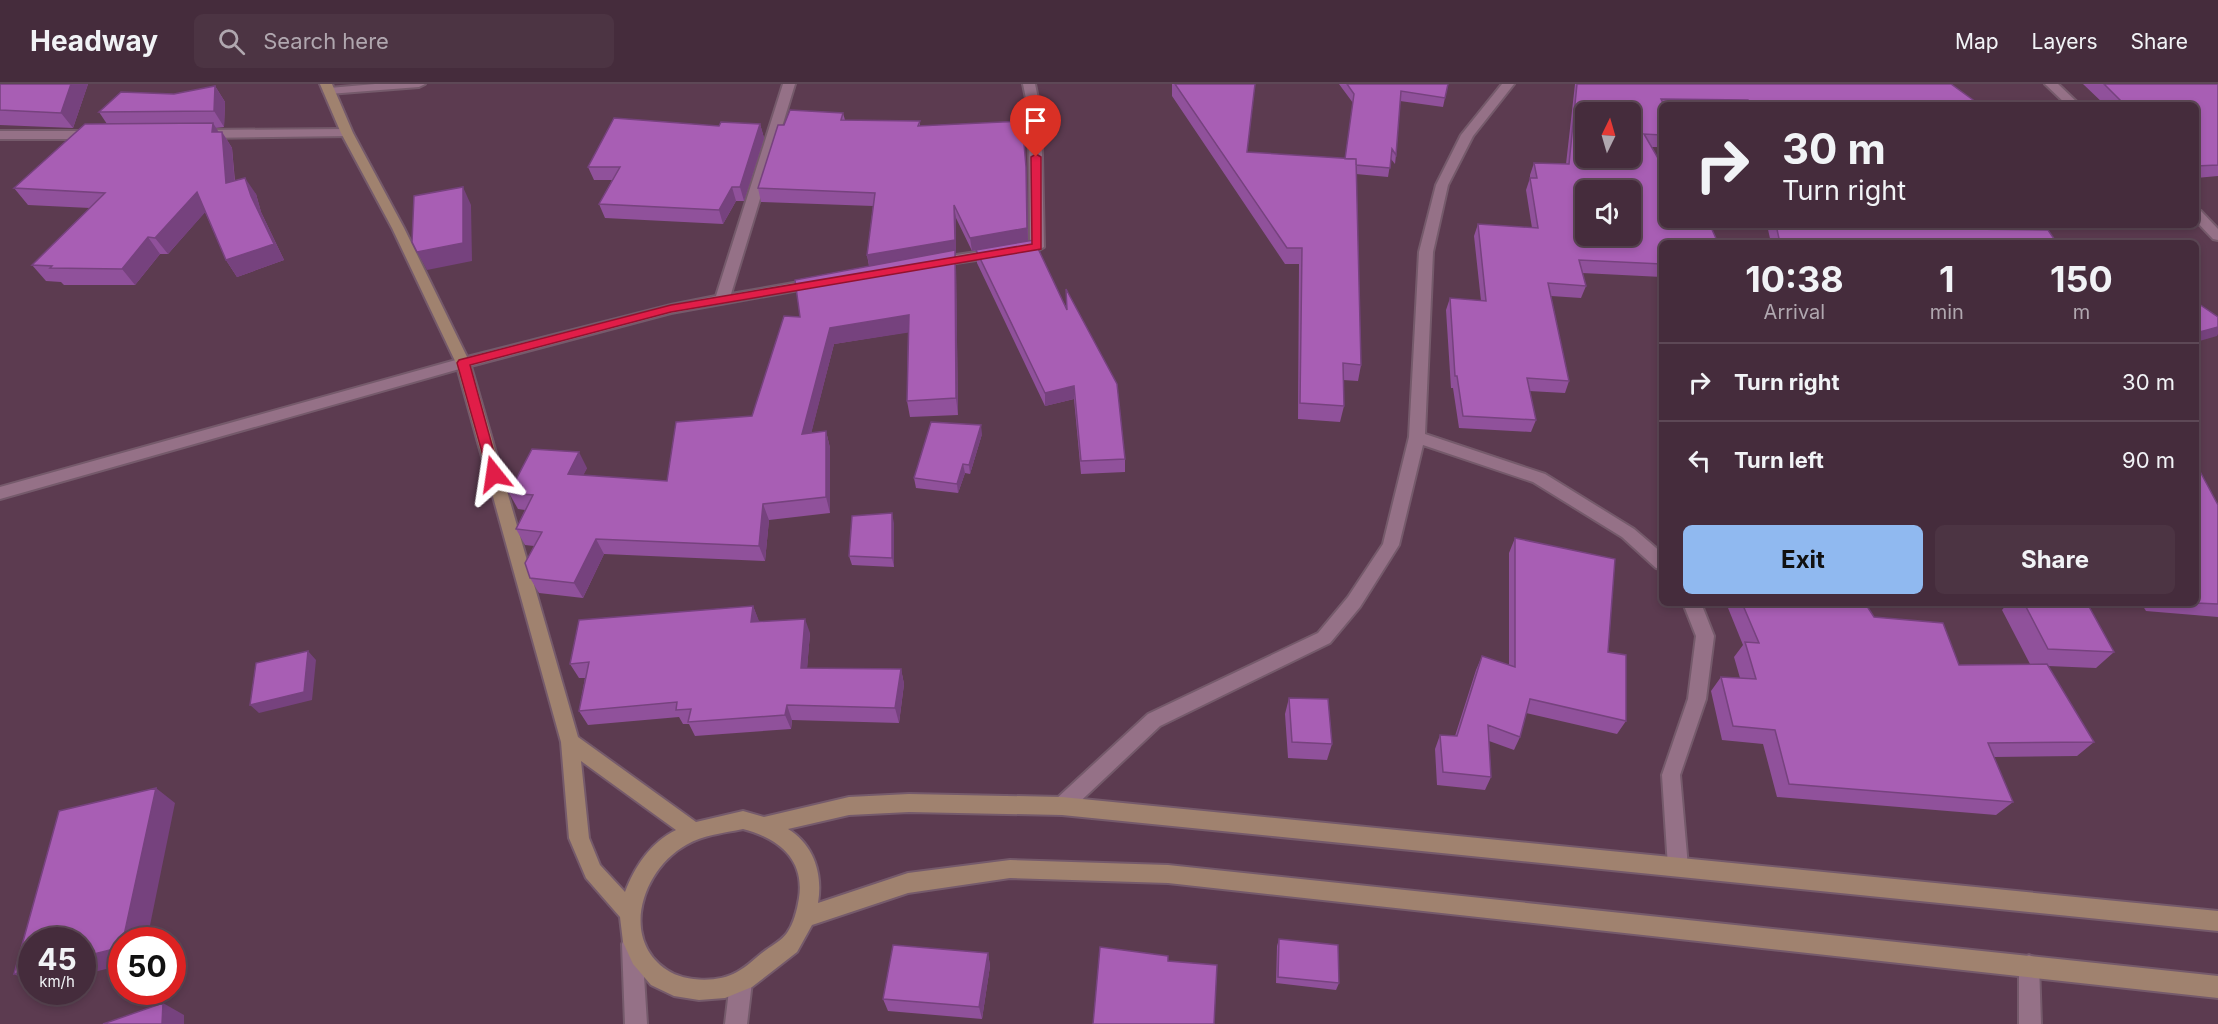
<!DOCTYPE html>
<style>
:root{--surface:#452c3c;--page:#4c3443;--text:#f1f3f6;--muted:#b0a7af;--line:#5d4856;--accent:#90b9f0}
body{margin:0;font-family:Inter,sans-serif;background:var(--page);color:var(--text);height:100vh;display:flex;flex-direction:column;font-size:22px;white-space:nowrap}
*{box-sizing:border-box;margin:0}
p{font-size:20px;color:var(--muted)}
.icon{flex:none;width:33px;height:33px;fill:none;stroke:currentColor;stroke-width:2;stroke-linecap:round;stroke-linejoin:round}
.map{position:relative;flex:1;overflow:hidden}
.side{position:absolute;left:1659px;top:156px;width:540px;height:366px;display:flex;flex-direction:column;background:var(--surface);border-radius:9px;box-shadow:0 3px 9px #0003,0 0 0 2px var(--line)}
.side>*{flex:none}
.top-card{position:absolute;left:1659px;top:18px;width:540px;height:126px;border-radius:9px;box-shadow:0 3px 9px #0003,0 0 0 2px var(--line);background:#452c3c;color:var(--text);overflow:hidden}
.needle{width:39px;rotate:5deg}
.fabs{position:absolute;left:1575px;top:18px;display:grid;gap:12px}
.fabs a{display:grid;place-items:center;width:66px;height:66px;border-radius:9px;background:var(--surface);box-shadow:0 3px 9px #0003,0 0 0 2px var(--line);font-size:30px}
.speed{position:absolute;left:18px;top:843px;display:flex;gap:12px;font-size:30px;font-weight:700;text-align:center}
.speed>*{display:grid;place-content:center;width:78px;height:78px;border-radius:50%;background:var(--surface);box-shadow:0 3px 9px #0003,0 0 0 2px var(--line);line-height:1}
.speed small{font-size:15px;font-weight:400}
.speed .limit{border:9px solid #d22;background:#fff;color:#111}
.pin{position:absolute;display:grid;place-items:center;width:51px;height:51px;color:#fff;margin:-62px -26px;border-radius:50% 50% 50% 0;rotate:-45deg;box-shadow:0 0 6px #0007}
.pin .icon{rotate:45deg}
.me{position:absolute;width:66px;margin:-33px;rotate:345deg;stroke-linejoin:round;filter:drop-shadow(0 0 4px #0008)}
.turn{display:flex;align-items:center;gap:21px;height:126px;padding:0 24px;font-size:27px}
.turn .icon{width:78px;height:78px;stroke-width:2.5}
.turn b{display:block;font-size:42px;line-height:51px}
.eta{display:flex;justify-content:space-evenly;align-items:center;height:102px;text-align:center}
.eta b{font-size:36px;font-weight:700;line-height:42px}
.button{display:flex;gap:12px;margin-top:auto;padding:12px 24px}
.button a{flex:1;height:69px;border-radius:9px;background:var(--accent);color:#111;font-size:24px;font-weight:700;line-height:69px;text-align:center}
.button a+a{background:var(--page);color:var(--text)}
ul{padding:0;list-style:none}
li{display:flex;align-items:center;gap:18px;height:78px;padding:0 24px;border-top:2px solid var(--line)}
li div{flex:1}
li b{display:block;font-size:22px}
li em{font-style:normal}
header{display:flex;align-items:center;gap:36px;box-sizing:border-box;height:84px;padding:0 30px;background:var(--surface);border-bottom:2px solid var(--line)}
header strong{font-size:28px}
nav{display:flex;gap:33px;margin-inline-start:auto;font-size:21px}
.search{width:420px;height:54px;background:var(--page);display:flex;align-items:center;gap:15px;box-sizing:border-box;padding:0 21px;border-radius:9px;color:var(--muted);font-size:22px}
.map>svg:first-child{display:block}
</style>
<header>
<strong>Headway</strong>
<div class="search"><svg class="icon" aria-label="search" viewBox="0 0 24 24"><circle cx="10" cy="10" r="6"/><path d="M15 15l6 6"/></svg>Search here</div>
<nav><a>Map</a><a>Layers</a><a>Share</a></nav>
</header>
<div class="map">
<svg width="2218" height="940" viewBox="0 0 2218 940">
<rect width="100%" height="100%" fill="#5c3b50"/>
<g fill="none" stroke-linecap="round" stroke-linejoin="round">
<defs>
<path id="minor" d="M375,0H425L419,3L329,10L323,7L329,4Z
M783,0H795L731,210L816,195L821,196L823,199L821,202L671,229L463,284L0,415V403L463,274L671,221L716,212Z
M1023,0H1035L1041,29L1044,163L1037,167L936,182L931,181L929,178L936,174L1030,160L1029,29Z
M1502,0H1514L1473,52L1448,101L1433,168L1425,350L1545,390L1634,445L1662,469V485L1656,484L1622,453L1533,398L1423,361L1399,461L1360,523L1330,559L1160,642L1069,728L1062,731L1055,728L1052,722L1055,716L1148,630L1318,549L1348,513L1383,460L1409,353L1419,168L1436,101L1461,51Z
M2045,0H2058L2080,21H2067Z
M347,45L351,46V52L201,54L195,50L201,46Z
M0,47H94L100,51L94,55H0Z
M2196,126L2201,127L2218,145V156L2213,155L2196,137Z
M1683,519H1701L1714,552L1706,615L1680,691L1688,783L1685,790L1678,792L1671,790L1668,783L1662,691L1688,615L1696,552Z
M2029,871L2036,874L2039,881L2041,940H2019V881L2022,874Z"/>
<path id="tertiary" d="M632,850L639,853L642,860L647,940H625L622,860L625,853Z
M741,887L748,891L752,898L747,940H725L730,898L734,891Z"/>
<path id="secondary" d="M320,0H332L353,49L404,144L470,279L578,653L696,738L743,727L764,733L849,713L909,710L1062,713L2218,827V847L1062,731L909,728L849,731L788,745C814,761 823,790 818,819L908,789L1010,776L1168,781L2218,892V914L1168,799L1010,794L908,809L812,841L797,868L752,903L725,914L699,916L674,912L651,901L633,880L623,858L620,833L586,794L569,754L561,658L456,279L392,144L341,49ZM581,677L676,746C650,759 635,782 625,808L600,781L589,754ZM743,745C778,754 805,775 799,814C797,826 794,839 787,849C782,856 773,861 766,866C756,873 748,882 737,888C719,899 684,898 667,886C619,854 643,785 686,761C703,751 724,749 743,745Z"/>
</defs>
<use href="#minor" stroke="#755a6b" stroke-width="4"/>
<use href="#tertiary" stroke="#755a6b" stroke-width="4"/>
<use href="#secondary" stroke="#755a6b" stroke-width="4"/>
<use href="#minor" fill="#957187" fill-rule="evenodd"/>
<use href="#tertiary" fill="#957187" fill-rule="evenodd"/>
<use href="#secondary" fill="#a0826f" fill-rule="evenodd"/>
</g>
<path fill="#90519b" d="M0,0H88L73,44L0,41Z
M1172,0H1255L1247,68L1345,75L1353,19L1339,0H1448L1443,23L1400,17L1396,71L1395,80L1391,75L1388,93L1356,90L1361,281L1358,297L1343,296L1344,322L1340,338L1298,335L1299,180H1285L1172,12Z
M1575,0H1951L1980,21H1662V63H1651L1662,159V193L1582,189L1586,202L1581,214L1551,212L1569,297L1565,309L1529,307L1536,336L1531,348L1459,344L1453,304H1451L1446,226L1450,214L1481,217L1474,152L1478,140L1532,144L1526,106L1530,94V91L1534,79L1566,80Z
M2083,0H2218V92L2196,94V21H2105Z
M215,2L225,18L224,43L215,44L218,48H222L232,64L235,97L256,110L261,128L284,176L237,193L226,176L205,128L168,170H160L135,201H64L61,198L46,197L32,181L90,124L28,121L14,104L107,40L99,28L174,10Z
M843,29L845,36L920,37V42L1027,97L1028,157L1067,224L1066,205L1125,375V388L1081,390L1074,315L1045,322L977,179L976,167H972L956,134V170H955L956,183L958,331L910,333L907,317L908,248L834,260L811,349L826,347L830,364V429L769,436L765,477L604,470L583,514L539,509L530,494L534,462L525,461L516,445L525,426L518,425L509,409L587,384L583,391L667,397L752,332L800,233L869,182L867,171L873,122L761,118L758,104L784,41Z
M760,40L764,54L744,117H736L723,140L605,134L599,120L612,96H594L588,83L719,42Z
M1767,141H1948L1961,145L2057,159H1771Z
M982,350L970,390L965,389L958,409L916,404L914,394Z
M2218,421V533L2146,527L2141,519H2196Z
M894,439V483L852,481L849,472Z
M1515,454L1608,568L1626,637L1617,650L1526,629L1520,653L1514,666L1489,657L1491,693L1485,706L1437,701L1435,665L1440,651L1455,652L1476,586L1482,572L1509,581V469Z
M1726,519H1865L1874,533L1959,581L2030,580L2002,526L2008,519H2087L2114,568L2096,584L2048,582L2094,658L2077,672L1994,673L2013,718L1996,731L1777,713L1763,660L1722,656L1711,607L1721,593L1740,594L1734,573L1743,561Z
M753,522L759,538L810,549L807,584L901,585L904,600L899,639L792,636L791,645L695,652L689,640H683L679,633L588,641L579,627L585,594H579L570,580Z
M1289,614L1332,660L1327,676L1288,674L1285,630Z
M1279,855L1339,899L1336,906L1276,899L1277,862Z
M988,869L990,882L982,935L888,927L883,915Z"/>
<path fill="#76427e" d="M71,0H88L73,44L61,29Z
M215,2L225,18L224,43L214,27Z
M213,39L223,55L222,48L232,64L236,116L226,99L212,48Z
M760,40L764,54L744,117L740,103Z
M1026,83L1028,158L972,167L970,154Z
M245,94L256,110L261,128L284,176L237,193L226,176L251,112Z
M463,103L471,121L472,177L427,186L417,168Z
M732,103L736,117L723,140L719,126Z
M197,108L208,125L168,170L155,154Z
M954,121L956,134V170H955L956,183L958,331L956,314L955,170L870,185L867,171Z
M148,153L160,170L135,201L122,185Z
M909,231L912,248L834,260L807,366L802,350L830,244Z
M2218,243V250L2217,252L2196,258V249Z
M1074,302V315L1045,322V309Z
M981,341L982,350L970,390L969,381Z
M826,347L830,364V429L826,413Z
M579,368L587,384L576,406L568,390Z
M963,380L965,389L958,409L957,400Z
M763,420L769,436L765,477L759,462Z
M892,429L894,439V483L892,474Z
M596,455L604,470L583,514L574,499Z
M753,522L759,537L757,553L751,538Z
M805,535L810,549L806,598L801,584Z
M308,567L316,576L312,616L259,629L250,621Z
M901,585L904,600L899,639L895,624Z
M787,621L792,636L791,645L785,631Z
M156,704L175,719L147,856H123Z
M122,863V881L82,891V873Z
M988,869L990,882L982,935L979,923Z
M32,885V899L14,890Z
M163,919L184,931V940H162Z"/>
<path fill="#a85eb4" stroke="#76427e" stroke-width="1.5" fill-rule="evenodd" d="M0,0H71L61,29L0,26Z
M1175,0H1255L1247,68L1356,75L1361,281L1343,279L1344,322L1300,319L1302,164H1287Z
M1347,0H1448L1445,14L1401,7L1396,71L1392,65L1390,84L1356,81V75H1345L1354,10Z
M1577,0H1951L1980,21H1749L1748,16L1661,15L1664,21H1662V51L1644,50L1662,81V141H1710L1718,159H1662V180L1579,176L1586,202L1548,199L1569,297L1527,294L1536,336L1463,332L1457,292H1455L1450,214L1486,217L1478,140L1538,144L1530,94H1537L1534,79L1569,80ZM1586,28H1630V74H1586ZM1586,106H1630V152H1586Z
M2104,0H2218V81L2196,82V21H2125Z
M215,2L214,27L99,28L121,8L174,10Z
M790,26L843,29L841,36L920,37L918,42L1022,37L1026,83L1027,144L970,154L954,121L955,156L867,171L875,109L758,104L778,41H784Z
M614,34L719,42L721,38L760,40L740,103H732L719,126L599,120L620,83H588Z
M213,39L212,48H222L226,99L245,94L251,112L274,160L226,176L197,108L155,154L148,153L122,185L50,184L52,182L32,181L105,109L14,104L85,40Z
M463,103V159L417,168L412,158L414,112Z
M1776,141H1948L1961,145L2048,146L2057,159H1780Z
M1034,156L1067,226L1066,205L1117,300L1125,375L1081,377L1074,302L1045,309L976,166Z
M955,166L956,314L907,317L909,231L830,244L802,350L826,347V413L763,420L759,462L596,455L574,499L530,494L525,479L542,448L516,445L533,411L509,409L532,365L579,368L568,390L667,397L676,338L752,332L784,232L800,233L795,196Z
M2196,218L2218,233V243L2196,249Z
M931,338L981,341L969,381L963,380L957,400L914,394Z
M2196,380L2218,421V520L2196,519Z
M892,429V474L849,472L852,432Z
M1515,454L1615,475L1608,568L1626,571V637L1530,615L1520,653L1488,641L1491,693L1443,688L1440,651L1457,652L1482,572L1515,583Z
M1742,519H1865L1874,533L1943,539L1959,581L2047,580L2094,658L1988,659L2013,718L1789,700L1775,646L1733,642L1721,593L1756,595L1745,558L1759,559Z
M2024,519H2087L2114,568L2048,565Z
M753,522L751,538L805,535L801,584L901,585L895,624L787,621L785,631L688,638L691,625L676,626L677,618L579,627L589,578L570,580L579,536Z
M308,567L304,608L250,621L256,579Z
M1289,614L1328,615L1332,660L1292,658Z
M156,704L123,856H122V863L82,873V856H32V885L14,890L59,727Z
M1279,855L1338,861L1339,899L1278,893Z
M893,861L988,869L979,923L883,915Z
M1100,863L1168,872V877L1217,881L1214,940H1093Z
M163,919L162,940H103Z"/>
<path fill="#e11d48" stroke="#92132f" stroke-width="1.5" d="M1036,70L1041,73V165L671,228L470,281L500,390L498,393H489L457,279L459,276L671,221L1032,160L1031,73Z"/>
</svg>
<div class="fabs">
<a><svg class="needle" viewBox="-14 -14 28 28"><path d="M0-13l5 13h-10z" fill="#e53935"/><path d="M0 13l5-13h-10z" fill="#b0a7af"/></svg></a>
<a><svg class="icon" aria-label="sound" viewBox="0 0 24 24"><path d="M4 9h4l5-4v14l-5-4H4zM17 9q2 3 0 6"/></svg></a>
</div>
<div class="speed"><div>45<small>km/h</small></div><div class="limit">50</div></div>
<div class="pin" style="left:1036px;top:73px;background:#d93025"><svg class="icon" aria-label="arrive" viewBox="0 0 24 24"><path d="M6 21V4h12l-3 4 3 4H6"/></svg></div>
<svg class="me" style="left:494px;top:390px" viewBox="-20 -20 40 40"><path d="M0-17L14 15 0 8-14 15z" fill="#e11d48" stroke="#fff" stroke-width="4"/></svg>
<div class="top-card">
<div class="turn"><svg class="icon" aria-label="right" viewBox="0 0 24 24"><path d="M7 20v-9h11M14 6l5 5-5 5"/></svg><div><b>30 m</b>Turn right</div></div>
</div>
<section class="side">
<div class="eta">
<div><b>10:38</b><p>Arrival</p></div>
<div><b>1</b><p>min</p></div>
<div><b>150</b><p>m</p></div>
</div>
<ul>
<li><svg class="icon" aria-label="right" viewBox="0 0 24 24"><path d="M7 20v-9h11M14 6l5 5-5 5"/></svg><div><b>Turn right</b></div><em>30 m</em></li>
<li><svg class="icon" aria-label="left" viewBox="0 0 24 24"><path d="M17 20v-9H6M10 6l-5 5 5 5"/></svg><div><b>Turn left</b></div><em>90 m</em></li>
</ul>
<div class="button"><a>Exit</a><a>Share</a></div>
</section>
</div>
